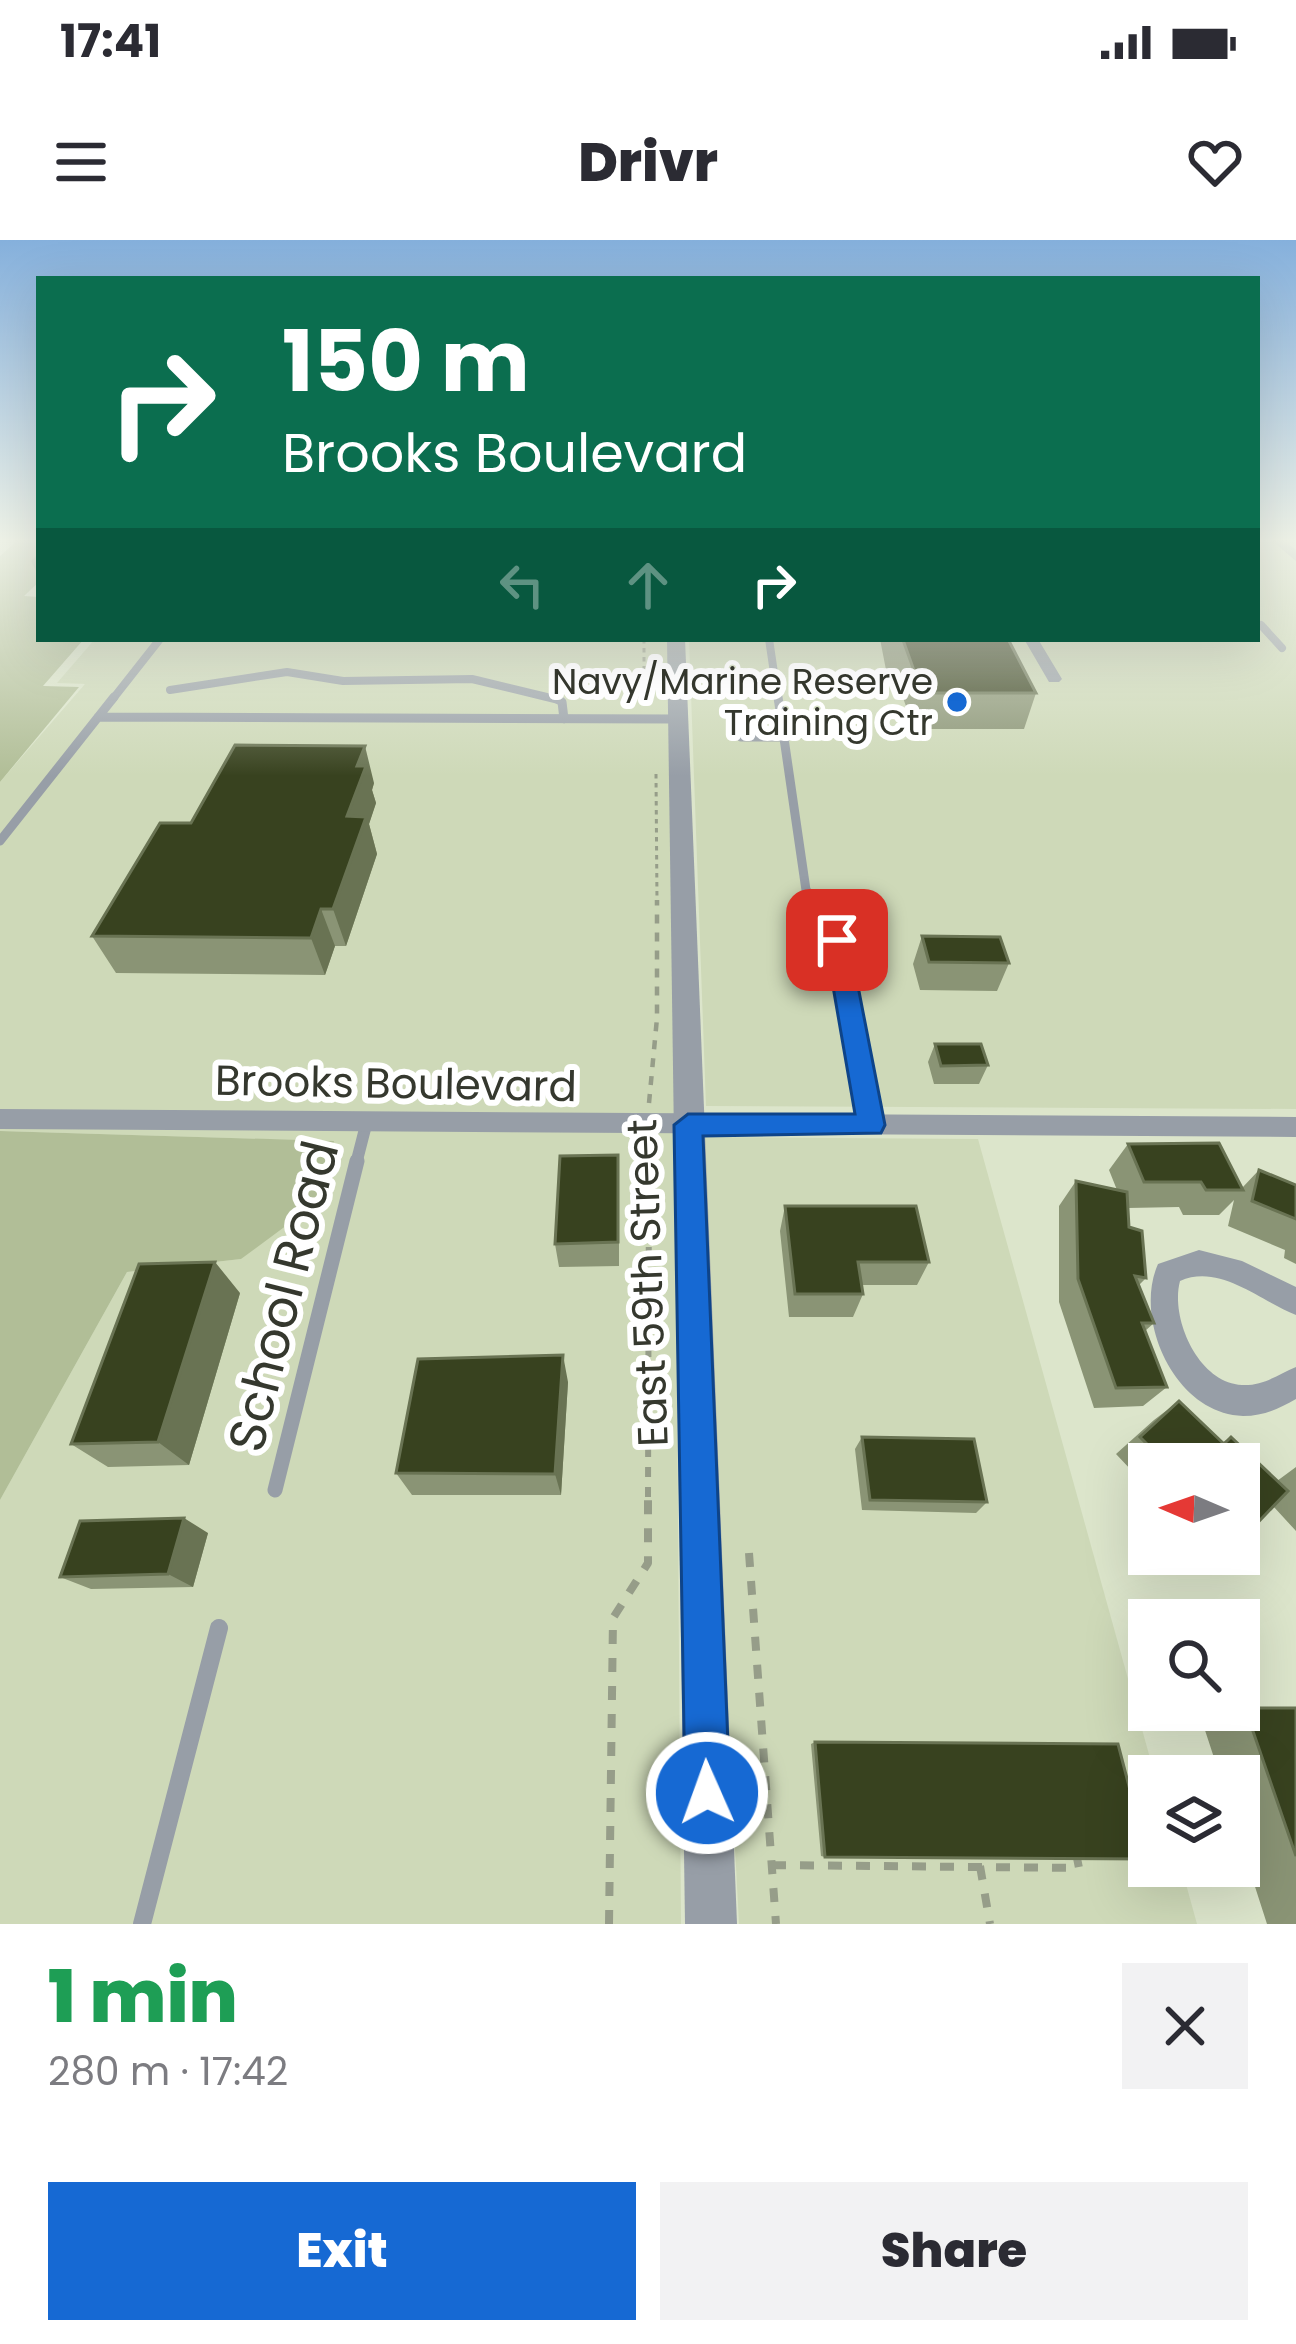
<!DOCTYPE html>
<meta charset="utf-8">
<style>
:root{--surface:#fff;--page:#f2f2f3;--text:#2b2b33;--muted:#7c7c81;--accent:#1669d3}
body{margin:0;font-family:Poppins,sans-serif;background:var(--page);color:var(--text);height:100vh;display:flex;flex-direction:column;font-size:45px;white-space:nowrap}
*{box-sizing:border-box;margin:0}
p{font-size:39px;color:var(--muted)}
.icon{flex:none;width:66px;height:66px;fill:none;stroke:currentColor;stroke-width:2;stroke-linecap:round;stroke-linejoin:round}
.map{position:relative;height:1684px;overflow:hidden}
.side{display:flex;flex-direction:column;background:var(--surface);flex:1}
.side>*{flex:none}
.banner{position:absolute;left:36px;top:36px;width:1224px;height:366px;border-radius:0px;box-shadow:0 12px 48px #0002;background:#0b6e4f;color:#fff;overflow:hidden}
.needle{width:78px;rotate:272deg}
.controls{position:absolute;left:1128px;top:1203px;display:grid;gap:24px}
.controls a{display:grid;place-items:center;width:132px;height:132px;border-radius:0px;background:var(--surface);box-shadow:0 12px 48px #0002;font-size:60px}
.pin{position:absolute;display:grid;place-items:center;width:102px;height:102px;color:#fff;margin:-51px;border-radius:24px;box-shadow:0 6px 18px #0006}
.me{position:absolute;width:132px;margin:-66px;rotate:358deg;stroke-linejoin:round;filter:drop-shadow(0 0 9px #0008)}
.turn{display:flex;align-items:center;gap:42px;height:252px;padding:0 48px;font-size:54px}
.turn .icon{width:156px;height:156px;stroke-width:2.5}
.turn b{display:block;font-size:84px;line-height:102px}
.lanes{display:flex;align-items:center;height:114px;padding:0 48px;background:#0003;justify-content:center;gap:60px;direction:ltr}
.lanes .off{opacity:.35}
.round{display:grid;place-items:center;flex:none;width:126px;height:126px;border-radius:0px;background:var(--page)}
.head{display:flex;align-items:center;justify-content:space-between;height:204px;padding:0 48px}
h1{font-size:72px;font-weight:800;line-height:90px;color:#1e9e55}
.action{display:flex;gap:24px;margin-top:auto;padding:24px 48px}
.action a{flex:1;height:138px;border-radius:0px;background:var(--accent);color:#fff;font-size:48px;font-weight:800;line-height:138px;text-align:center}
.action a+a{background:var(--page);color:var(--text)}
.status{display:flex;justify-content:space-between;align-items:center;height:84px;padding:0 60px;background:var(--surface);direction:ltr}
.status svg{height:33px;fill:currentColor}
header{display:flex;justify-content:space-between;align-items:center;height:156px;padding:0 48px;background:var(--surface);font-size:54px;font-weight:800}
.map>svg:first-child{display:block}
</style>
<div class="status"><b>17:41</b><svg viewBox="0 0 49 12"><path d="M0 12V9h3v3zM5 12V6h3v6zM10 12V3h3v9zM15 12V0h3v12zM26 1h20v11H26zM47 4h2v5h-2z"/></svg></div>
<header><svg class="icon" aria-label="menu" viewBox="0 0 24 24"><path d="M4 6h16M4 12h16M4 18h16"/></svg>Drivr<svg class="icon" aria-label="heart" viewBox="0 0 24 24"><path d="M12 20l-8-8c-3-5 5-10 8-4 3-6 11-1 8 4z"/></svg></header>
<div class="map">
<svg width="1296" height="1684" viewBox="0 0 1296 1684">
<rect width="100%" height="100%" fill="#dce5cb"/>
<path fill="#ced9b8" d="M1257,300H1296V869L706,866L689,399H1257Z
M95,399H671V476L236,473L672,478L681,1684H0V1260L127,1032L241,1019L333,901L0,891V542L85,444L57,443Z
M698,897L978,899L1155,1536H1149V1626H1181L1197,1684H739Z"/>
<path fill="#b1be97" d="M18,300H39V342L24,356L39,357V399H84L43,446L79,447L0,542V316Z
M0,891L334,901L314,965L241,1019L127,1032L0,1260Z"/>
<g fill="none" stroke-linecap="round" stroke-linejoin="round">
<path stroke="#969d89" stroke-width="3" stroke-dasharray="4.5 4.5" stroke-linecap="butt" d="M644,399V464
M656,534L657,663"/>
<path stroke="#969d89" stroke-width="4.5" stroke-dasharray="9 9" stroke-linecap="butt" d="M649,863L657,778V660
M649,924V904"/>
<path stroke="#969d89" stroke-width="6" stroke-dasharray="10 10" stroke-linecap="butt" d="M648,1257L649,921"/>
<path stroke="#969d89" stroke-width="8" stroke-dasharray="14 14" stroke-linecap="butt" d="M749,1313L776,1684
M772,1625L1079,1628L1077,1618
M980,1626L990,1684
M609,1684L613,1378L648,1323V1254"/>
<path stroke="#979ea7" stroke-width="8" d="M1261,385L1282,408
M769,399L778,460
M170,450L287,432L343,441L472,439L559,460
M112,460L160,399"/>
<path stroke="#979ea7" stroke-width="9" d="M554,457L562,462L564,479
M778,457L806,650L817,663
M98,477L677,479
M741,497H787
M0,601L114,457"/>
<path stroke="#979ea7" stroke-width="12" d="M815,660L835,684L871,885
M356,924L367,881"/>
<path stroke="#979ea7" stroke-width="15" d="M275,1250L357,921"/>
<path stroke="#979ea7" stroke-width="18" d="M142,1684L219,1388"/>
<path fill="#979ea7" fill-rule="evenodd" d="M1271,300H1284L1296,310V321Z
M1024,399H1038L1062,439L1059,442H1049Z
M0,869L1296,877V897L0,889Z
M1199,1010L1242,1021L1296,1047V1075C1260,1061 1220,1023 1180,1041C1170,1078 1198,1143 1242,1145C1263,1146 1277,1135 1296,1127V1159C1278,1169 1264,1176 1243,1176C1175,1174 1133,1080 1158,1024Z"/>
<path fill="#979ea7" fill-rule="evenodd" d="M667,399H685L737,1684H685Z"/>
</g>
<path fill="#8a9475" d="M39,313V337L31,321Z
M880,399H1008L1036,453L1024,489H914L895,435H887Z
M374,543L372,550L376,563L369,584L377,614L346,706H335L325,735L116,733L92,696L191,583Z
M922,696L1009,723L997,751L920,750L913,724Z
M935,804L988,825L979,844H934L928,822Z
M1128,904L1242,948L1259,930L1296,945V1024L1284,1018L1285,1010L1228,986L1234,960L1219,975H1183L1179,967L1128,968L1129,987L1146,1038L1139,1045L1154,1083L1145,1091L1167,1147L1143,1166L1094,1168L1059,1062V966L1076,941L1117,950L1109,930Z
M619,941V1026L559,1027L555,1004Z
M785,966L929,1022L917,1045H861L863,1054L853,1077H789L780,991Z
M240,1053L189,1225L108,1227L71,1204Z
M568,1142L561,1255H412L396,1233Z
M1179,1161L1223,1202L1231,1197L1277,1241L1296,1227V1291L1273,1266L1239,1300V1224H1149V1249L1116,1214L1154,1180Z
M862,1197L987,1262L976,1273L862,1270L855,1209Z
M208,1293L193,1347L91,1349L60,1337Z
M1239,1468H1296V1684H1267L1239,1597V1536H1220L1200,1475Z
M815,1502L825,1617L821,1616L811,1504Z"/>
<path fill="#697353" d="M365,506L374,543L372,550L376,563L369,584L377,614L346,706L333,669L347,576L357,526Z
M321,669L335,706L325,735L311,698Z
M215,1022L240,1053L189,1225L158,1202Z
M563,1115L568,1142L561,1255L555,1234Z
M184,1278L208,1293L193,1347L168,1334Z"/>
<path fill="#38421f" stroke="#697353" stroke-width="3" d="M894,399H1008L1036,453H922L903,400Z
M235,505L365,506L357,526H366L347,576L366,577L333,669H321L311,698L92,696L160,583H191Z
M922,696L1000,697L1009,723L929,722Z
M935,804H981L988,825L941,826Z
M1219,903L1243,950H1206L1201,942H1144L1128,904Z
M618,915V1002L555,1004L560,916Z
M1259,930L1296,945V979L1252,961Z
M1076,941L1127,952L1129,987L1142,991L1146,1038L1135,1036L1154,1083H1142L1167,1147L1116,1148L1078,1039Z
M785,966H916L929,1022H858L863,1054H795Z
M215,1022L158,1202L71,1204L139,1024Z
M563,1115L555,1234L396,1233L418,1119Z
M1179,1161L1224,1204L1231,1197L1288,1251L1242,1299L1239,1296V1224H1167L1140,1197Z
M862,1197L974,1199L987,1262L870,1260Z
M184,1278L168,1334L60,1337L80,1281Z
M1245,1468H1296V1616Z
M815,1502L1118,1504L1148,1619L825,1617Z"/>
<linearGradient id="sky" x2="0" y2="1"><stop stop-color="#85b0dc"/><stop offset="0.56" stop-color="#eff3e8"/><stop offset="1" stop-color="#eff3e8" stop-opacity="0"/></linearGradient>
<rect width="1296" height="536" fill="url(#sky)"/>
<path fill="#1669d3" stroke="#0e4489" stroke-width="3" d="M837,692L849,700L885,885L881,893L703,896L730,1553L723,1569L707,1575L691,1569L685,1553L674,885L688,874H855L825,700Z"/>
<circle fill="#1669d3" stroke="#fff" stroke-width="4.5" cx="957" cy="462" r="12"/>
<g text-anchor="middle" stroke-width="12" stroke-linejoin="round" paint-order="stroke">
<g font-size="36" fill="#35382e" stroke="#fff" text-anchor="end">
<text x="933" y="454">Navy/Marine Reserve<tspan x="933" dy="41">Training Ctr</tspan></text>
</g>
<g font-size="42" fill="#35382e" stroke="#fff">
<text transform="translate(396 843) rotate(1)" y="15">Brooks Boulevard</text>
<text transform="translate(647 1043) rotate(-92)" y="15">East 59th Street</text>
</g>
<g font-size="51" fill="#35382e" stroke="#fff">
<text transform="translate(283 1056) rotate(-76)" y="18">School Road</text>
</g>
</g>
</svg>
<div class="controls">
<a><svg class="needle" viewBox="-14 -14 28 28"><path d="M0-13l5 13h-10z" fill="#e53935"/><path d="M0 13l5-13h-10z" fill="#7c7c81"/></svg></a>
<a><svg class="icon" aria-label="search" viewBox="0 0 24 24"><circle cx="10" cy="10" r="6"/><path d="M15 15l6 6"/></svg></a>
<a><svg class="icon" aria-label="layers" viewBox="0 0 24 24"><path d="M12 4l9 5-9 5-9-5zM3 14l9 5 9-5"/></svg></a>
</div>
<div class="pin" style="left:837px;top:700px;background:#d93025"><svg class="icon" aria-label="arrive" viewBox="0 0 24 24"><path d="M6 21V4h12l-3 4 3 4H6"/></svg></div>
<svg class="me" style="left:707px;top:1553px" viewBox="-20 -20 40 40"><circle r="17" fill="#1669d3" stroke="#fff" stroke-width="3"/><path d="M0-11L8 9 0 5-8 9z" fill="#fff"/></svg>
<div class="banner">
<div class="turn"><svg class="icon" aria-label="right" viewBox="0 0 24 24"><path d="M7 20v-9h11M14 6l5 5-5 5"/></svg><div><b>150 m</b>Brooks Boulevard</div></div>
<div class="lanes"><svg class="icon off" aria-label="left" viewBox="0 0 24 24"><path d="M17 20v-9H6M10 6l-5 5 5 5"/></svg><svg class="icon off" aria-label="ahead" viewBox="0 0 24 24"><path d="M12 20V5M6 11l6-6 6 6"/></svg><svg class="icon" aria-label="right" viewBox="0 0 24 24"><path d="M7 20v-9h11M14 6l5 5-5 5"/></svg></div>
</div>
</div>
<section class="side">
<div class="head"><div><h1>1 min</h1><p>280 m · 17:42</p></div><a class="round"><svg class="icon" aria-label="close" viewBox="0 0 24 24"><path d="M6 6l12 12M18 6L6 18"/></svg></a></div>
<div class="action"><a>Exit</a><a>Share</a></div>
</section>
